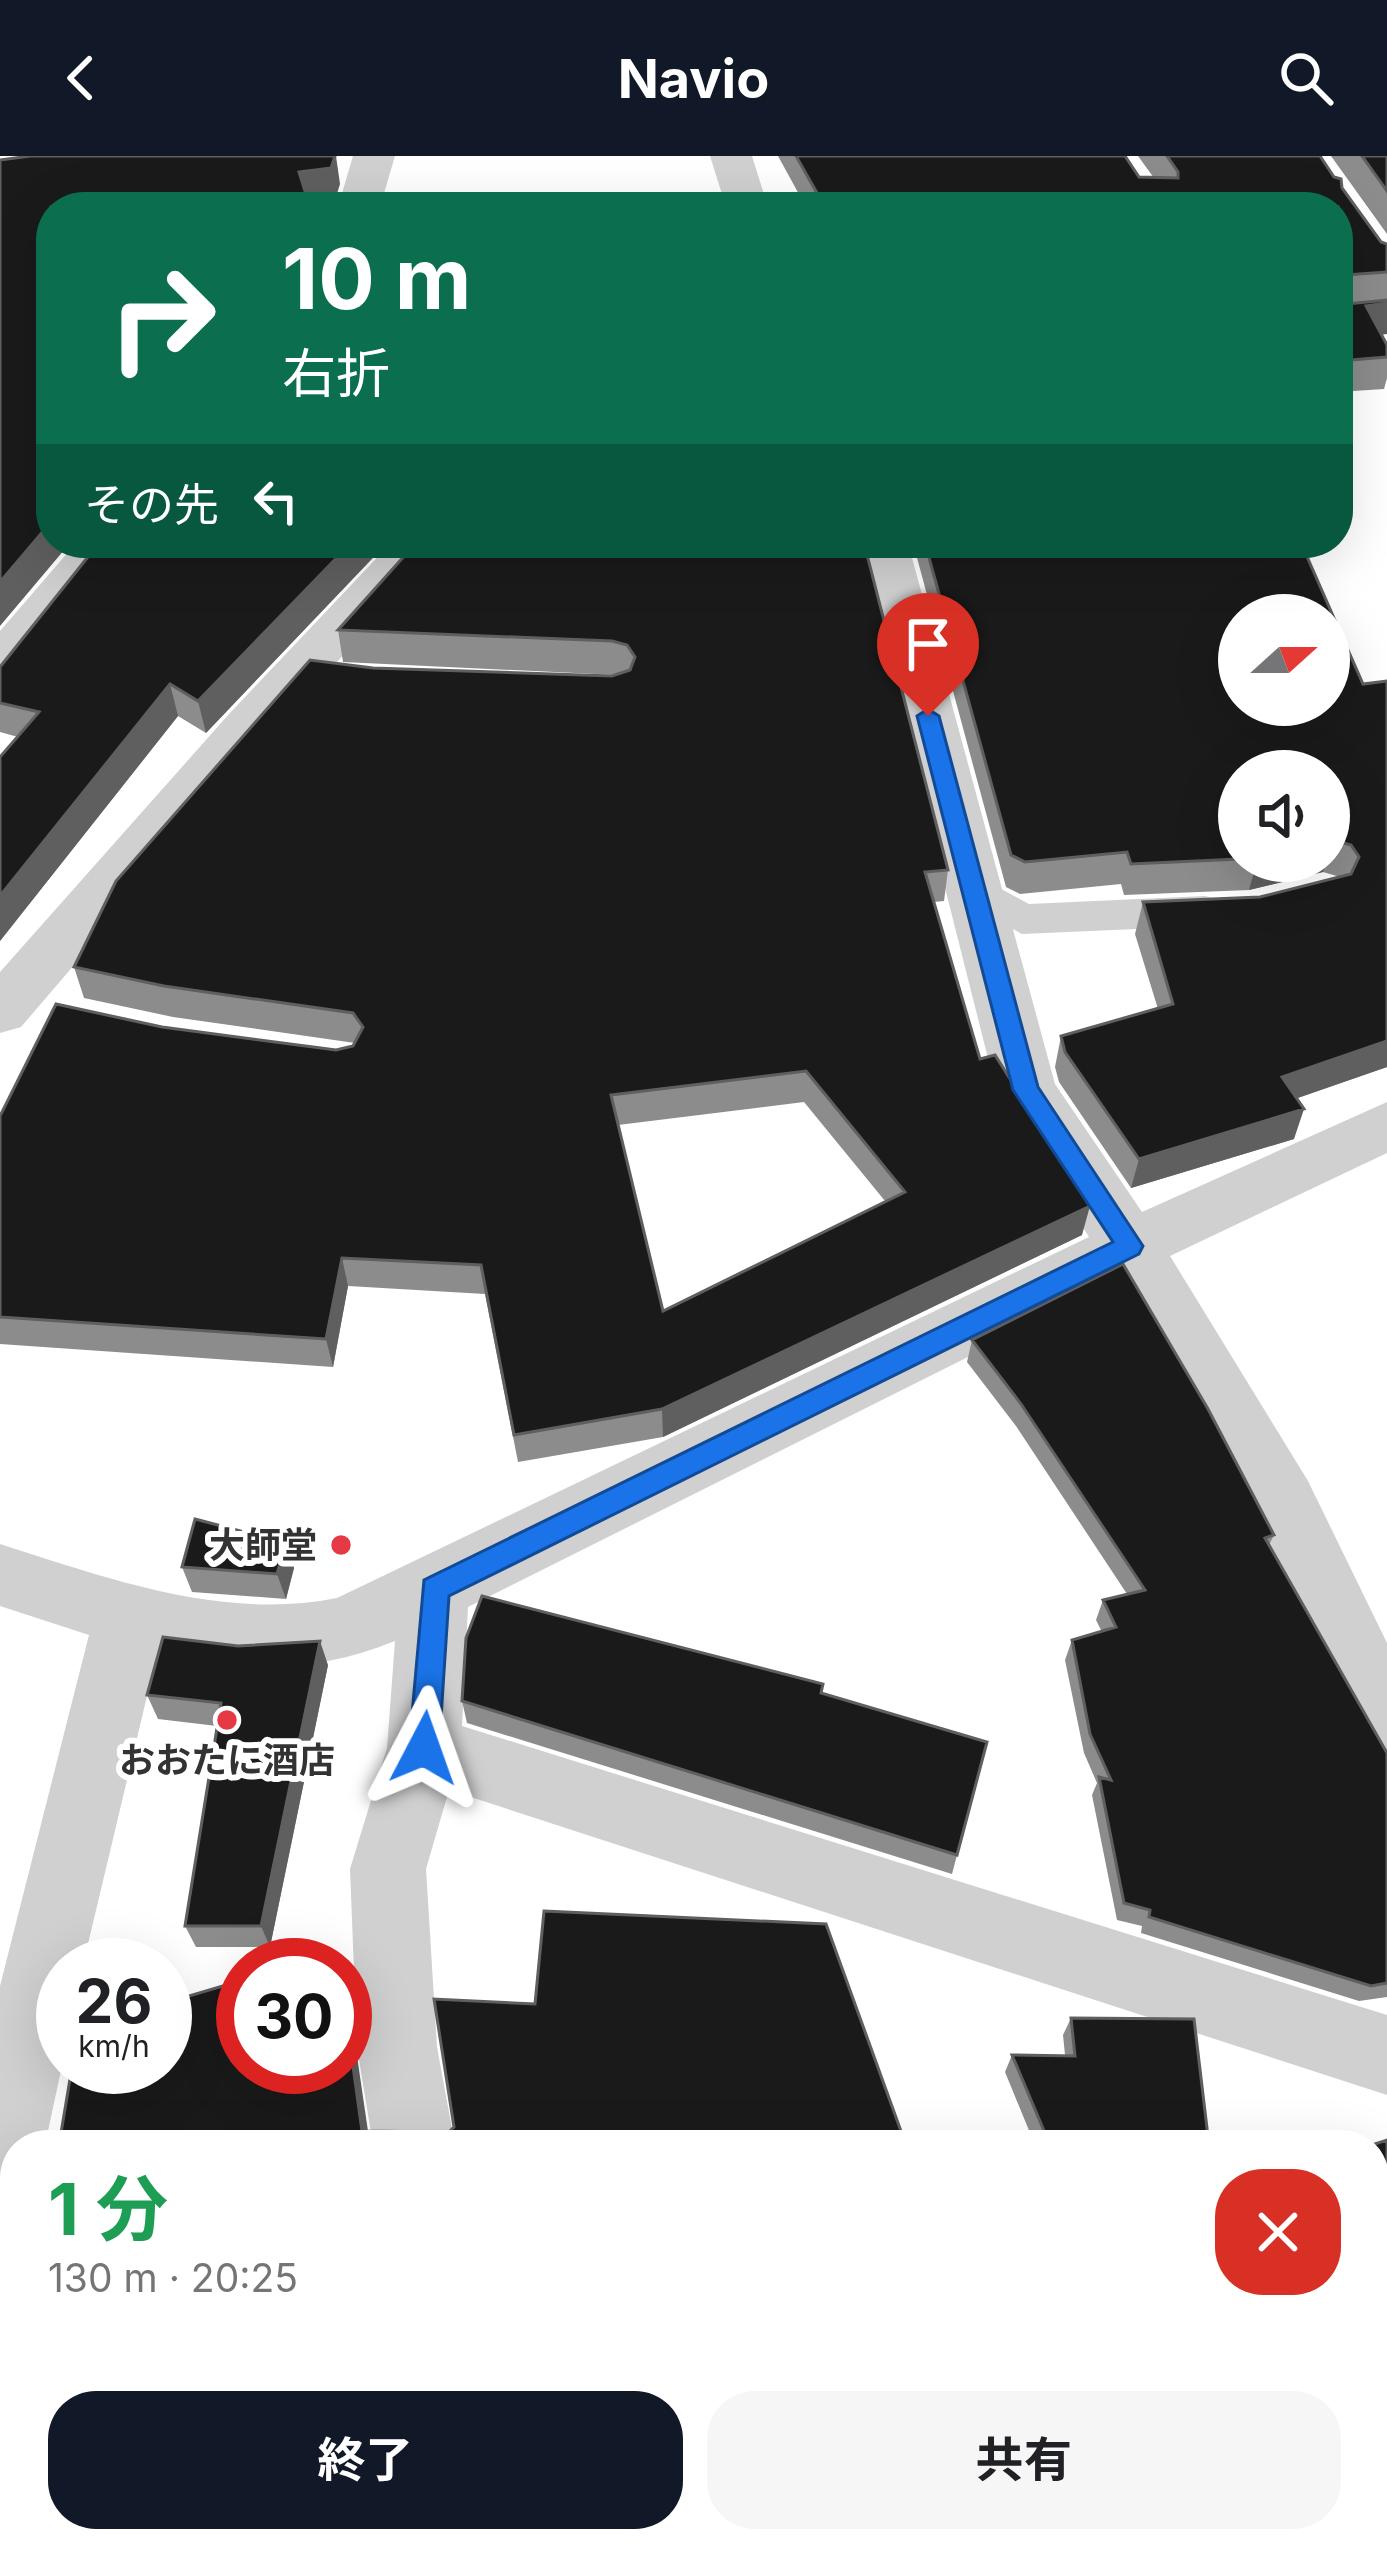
<!DOCTYPE html>
<html lang="ja">
<meta charset="utf-8">
<style>
:root{--surface:#fff;--page:#f6f6f6;--text:#202124;--muted:#757577;--accent:#111827}
body{margin:0;font-family:Inter,"Noto Sans JP",sans-serif;background:var(--page);color:var(--text);height:100vh;display:flex;flex-direction:column;font-size:45px;white-space:nowrap}
*{box-sizing:border-box;margin:0}
p{font-size:39px;color:var(--muted)}
.icon{flex:none;width:66px;height:66px;fill:none;stroke:currentColor;stroke-width:2;stroke-linecap:round;stroke-linejoin:round}
.map{position:relative;flex:1;overflow:hidden}
.drawer{position:absolute;left:0px;top:1974px;width:1389px;height:423px;display:flex;flex-direction:column;background:var(--surface);border-radius:48px 48px 0 0;box-shadow:0 12px 48px #0002}
.drawer>*{flex:none}
.banner{position:absolute;left:36px;top:36px;width:1317px;height:366px;border-radius:48px;box-shadow:0 12px 48px #0002;background:#0b6e4f;color:#fff;overflow:hidden}
.needle{width:78px;rotate:69deg}
.fabs{position:absolute;left:1218px;top:438px;display:grid;gap:24px}
.fabs a{display:grid;place-items:center;width:132px;height:132px;border-radius:50%;background:var(--surface);box-shadow:0 12px 48px #0002;font-size:60px}
.speed{position:absolute;left:36px;top:1782px;display:flex;gap:24px;font-size:60px;font-weight:700;text-align:center}
.speed>*{display:grid;place-content:center;width:156px;height:156px;border-radius:50%;background:var(--surface);box-shadow:0 12px 48px #0002;line-height:1}
.speed small{font-size:30px;font-weight:400}
.speed .limit{border:18px solid #d22;background:#fff;color:#111}
.pin{position:absolute;display:grid;place-items:center;width:102px;height:102px;color:#fff;margin:-123px -51px;border-radius:50% 50% 50% 0;rotate:-45deg;box-shadow:0 0 12px #0007}
.pin .icon{rotate:45deg}
.me{position:absolute;width:132px;margin:-66px;rotate:4deg;stroke-linejoin:round;filter:drop-shadow(0 0 9px #0008)}
.turn{display:flex;align-items:center;gap:42px;height:252px;padding:0 48px;font-size:54px}
.turn .icon{width:156px;height:156px;stroke-width:2.5}
.turn b{display:block;font-size:84px;line-height:102px}
.then{display:flex;align-items:center;height:114px;padding:0 48px;background:#0003;gap:24px;font-size:45px}
.round{display:grid;place-items:center;flex:none;width:126px;height:126px;border-radius:48px;background:var(--page)}
.headline{display:flex;align-items:center;justify-content:space-between;height:204px;padding:0 48px}
h1{font-size:72px;font-weight:700;line-height:90px;color:#1e9e55}
.button{display:flex;gap:24px;margin-top:auto;padding:24px 48px}
.button a{flex:1;height:138px;border-radius:48px;background:var(--accent);color:#fff;font-size:48px;font-weight:700;line-height:138px;text-align:center}
.button a+a{background:var(--page);color:var(--text)}
header{display:flex;justify-content:space-between;align-items:center;height:156px;padding:0 48px;background:var(--accent);color:#fff;font-size:54px;font-weight:700}
.map>svg:first-child{display:block}
</style>
<header><svg class="icon" aria-label="back" viewBox="0 0 24 24"><path d="M15 5l-7 7 7 7"/></svg>Navio<svg class="icon" aria-label="search" viewBox="0 0 24 24"><circle cx="10" cy="10" r="6"/><path d="M15 15l6 6"/></svg></header>
<div class="map">
<svg width="1387" height="2395" viewBox="0 0 1387 2395">
<rect width="100%" height="100%" fill="#fff"/>
<g fill="none" stroke-linecap="round" stroke-linejoin="round">
<path fill="#d0d0d0" fill-rule="evenodd" d="M973,718L1029,748L1205,740L1220,744L1226,755L1220,766L1205,770L1022,778L958,743L952,733L958,723Z"/>
<path fill="#d0d0d0" fill-rule="evenodd" d="M353,0H395L380,51H338Z
M710,0H752L768,51H726Z
M76,387H128L18,520L0,525V475Z
M391,387H444L267,584L21,871L0,877V816L229,558Z
M858,387H908L1055,928L1142,1056L1387,946V997L1170,1100L1308,1325L1387,1487V1598L1361,1588L1258,1364L1118,1126L468,1451L462,1570L1387,1859V1939L449,1634L426,1713L437,1891L455,1989H373L357,1891L350,1713L387,1592L395,1485C315,1518 240,1516 157,1498L83,1809H63V1905L45,1989H15V2044L0,2050V1830L89,1479L0,1450V1388C107,1422 223,1465 337,1442L1089,1081L996,934Z
M1387,2238V2327L1374,2332V2243Z
M442,2382H532L534,2395H444Z
M1085,2382H1200L1195,2395H1080Z"/>
</g>
<path fill="#8c8c8c" fill-rule="evenodd" d="M778,0H1125L1139,21L1154,22L1138,0H1320L1381,86L1387,88V178H1381L1387,189V222L1384,233L1338,236V51H806Z
M1331,0H1387V78Z
M387,387L206,577L178,560L0,785V601L18,581L0,576V511Z
M864,387L948,714L944,745L934,746L980,903L1082,1079L663,1281L518,1306L485,1138L348,1130L333,1211L0,1188V960L162,871L336,894L353,890L355,887L173,861L84,842L74,811L373,512L612,520L617,519L343,506L338,474ZM804,946L885,1045L663,1155L618,969Z
M913,387H1301L1363,528L1387,911L1297,942L1294,983L1131,1032L1059,926L1055,911L1061,880L1158,853L1135,778L1143,746L1260,741L1340,721L1323,716L1249,734L1124,739L1121,728L1020,738L1006,731ZM1239,615H1329V705H1239Z
M972,1184L1274,1379L1269,1389L1387,1597V1841L1359,1845L1141,1777L1142,1770L1117,1764L1092,1639L1097,1627L1084,1597L1065,1504L1072,1484L1102,1476L1096,1464L1103,1444L1127,1438L1016,1270L967,1206Z
M286,1387L294,1412L286,1443L192,1436L182,1411Z
M328,1509L270,1791H196L185,1770L217,1570L158,1563L147,1539Z
M823,1528L822,1538L987,1586L952,1718L467,1567L462,1545Z
M1071,1862L1209,1989H1035L1005,1916L1012,1899H1065L1063,1879Z"/>
<path fill="#5f5f5f" d="M336,0L340,28L335,44L304,48L299,16Z
M1387,147V178L1357,182L1366,150Z
M51,366V387H70L0,470V426Z
M351,387H387L206,577L198,545Z
M170,528L178,560L0,785V740Z
M1257,705H1326L1323,716L1249,734Z
M1387,885V911L1272,951L1282,921Z
M1304,953L1294,983L1131,1032L1139,1003Z
M1090,1050L1082,1079L663,1281L662,1253Z
M342,1102L348,1130L333,1211L326,1183Z
M286,1387L294,1412L286,1443L277,1418Z
M320,1485L328,1509L270,1791L261,1770Z
M345,1844L351,1859L370,1989L362,1975Z
M243,1854V1911L232,1905Z
M1387,2224V2229L1374,2234V2229Z"/>
<path fill="#1a1a1a" stroke="#5f5f5f" stroke-width="3" fill-rule="evenodd" d="M30,0H335L331,12L299,16L310,51H51V366L0,426V4Z
M796,0H1125L1139,21L1178,22V16L1167,0H1320L1334,21L1341,23L1342,32L1381,86L1387,88V116L1346,119L1342,124V144L1347,148L1387,144V147L1366,150L1387,189V201L1338,205V51H825Z
M1362,0H1387V35Z
M99,387H351L198,545L170,528L0,740V601L39,556L0,547V511Z
M416,387H864L948,714L925,716L980,903L995,899L1090,1050L662,1253L514,1279L481,1109L342,1102L326,1183L0,1161V960L56,848L162,871L336,894L353,890L363,871L353,857L164,830L74,811L116,725L310,504L373,512L612,520L630,514L635,501L627,489L612,485L338,474ZM806,915L905,1036L663,1155L611,939Z
M925,387H1301L1363,528L1387,525V885L1282,921L1304,953L1139,1003L1065,896L1061,880L1173,848L1143,746L1260,741L1351,718L1359,701L1351,689L1333,684L1329,685V615H1239V703L1131,708L1127,696L1025,706L1011,699ZM1239,459H1329V549H1239Z
M1123,1108L1208,1253L1274,1379L1265,1382L1387,1597V1827L1371,1830L1149,1761L1150,1754L1124,1747L1099,1621L1111,1624L1090,1578L1072,1484L1116,1471L1103,1444L1145,1434L1021,1248L972,1184Z
M195,1363L286,1387L277,1418L182,1411Z
M482,1440L823,1528L821,1537L987,1586L957,1699L462,1545L466,1482Z
M163,1481L238,1490L320,1485L261,1770H185L221,1547L147,1539Z
M544,1755L826,1768L906,1989H59L72,1911H165V1847L243,1824V1854L232,1905L243,1908V1911H253L294,1923L298,1911H345V1853L362,1975L449,1976L454,1971L434,1843L535,1848Z
M1071,1862L1194,1863L1209,1989H1050L1012,1899L1075,1900Z
M1387,1984V2224L1374,2229V1989H1372Z
M15,2251V2382H434L437,2392L533,2390L531,2382H1050L1055,2395H13L3,2323Z"/>
<path fill="#1a73e8" stroke="#114b97" stroke-width="3" d="M928,553L939,560L1038,931L1143,1090L1139,1098L449,1440L439,1592L435,1602L424,1606L413,1602L409,1592L424,1424L1113,1086L1013,934L917,560Z"/>
<g fill="#e63946" stroke="#fff" stroke-width="4.5">
<circle cx="341" cy="1389" r="12"/>
<circle cx="227" cy="1564" r="12"/>
</g>
<g text-anchor="middle" stroke-width="12" stroke-linejoin="round" paint-order="stroke">
<g font-size="36" font-weight="bold" fill="#333" stroke="#fff" text-anchor="end">
<text x="317" y="1402">大師堂</text>
<text x="227" y="1617" text-anchor="middle">おおたに酒店</text>
</g>
</g>
</svg>
<div class="fabs">
<a><svg class="needle" viewBox="-14 -14 28 28"><path d="M0-13l5 13h-10z" fill="#e53935"/><path d="M0 13l5-13h-10z" fill="#757577"/></svg></a>
<a><svg class="icon" aria-label="sound" viewBox="0 0 24 24"><path d="M4 9h4l5-4v14l-5-4H4zM17 9q2 3 0 6"/></svg></a>
</div>
<div class="speed"><div>26<small>km/h</small></div><div class="limit">30</div></div>
<div class="pin" style="left:928px;top:560px;background:#d93025"><svg class="icon" aria-label="arrive" viewBox="0 0 24 24"><path d="M6 21V4h12l-3 4 3 4H6"/></svg></div>
<svg class="me" style="left:424px;top:1592px" viewBox="-20 -20 40 40"><path d="M0-17L14 15 0 8-14 15z" fill="#1a73e8" stroke="#fff" stroke-width="4"/></svg>
<div class="banner">
<div class="turn"><svg class="icon" aria-label="right" viewBox="0 0 24 24"><path d="M7 20v-9h11M14 6l5 5-5 5"/></svg><div><b>10 m</b>右折</div></div>
<div class="then">その先<svg class="icon" aria-label="left" viewBox="0 0 24 24"><path d="M17 20v-9H6M10 6l-5 5 5 5"/></svg></div>
</div>
<section class="drawer">
<div class="headline"><div><h1>1 分</h1><p>130 m · 20:25</p></div><a class="round" style="background:#d93025;color:#fff"><svg class="icon" aria-label="close" viewBox="0 0 24 24"><path d="M6 6l12 12M18 6L6 18"/></svg></a></div>
<div class="button"><a>終了</a><a>共有</a></div>
</section>
</div>
